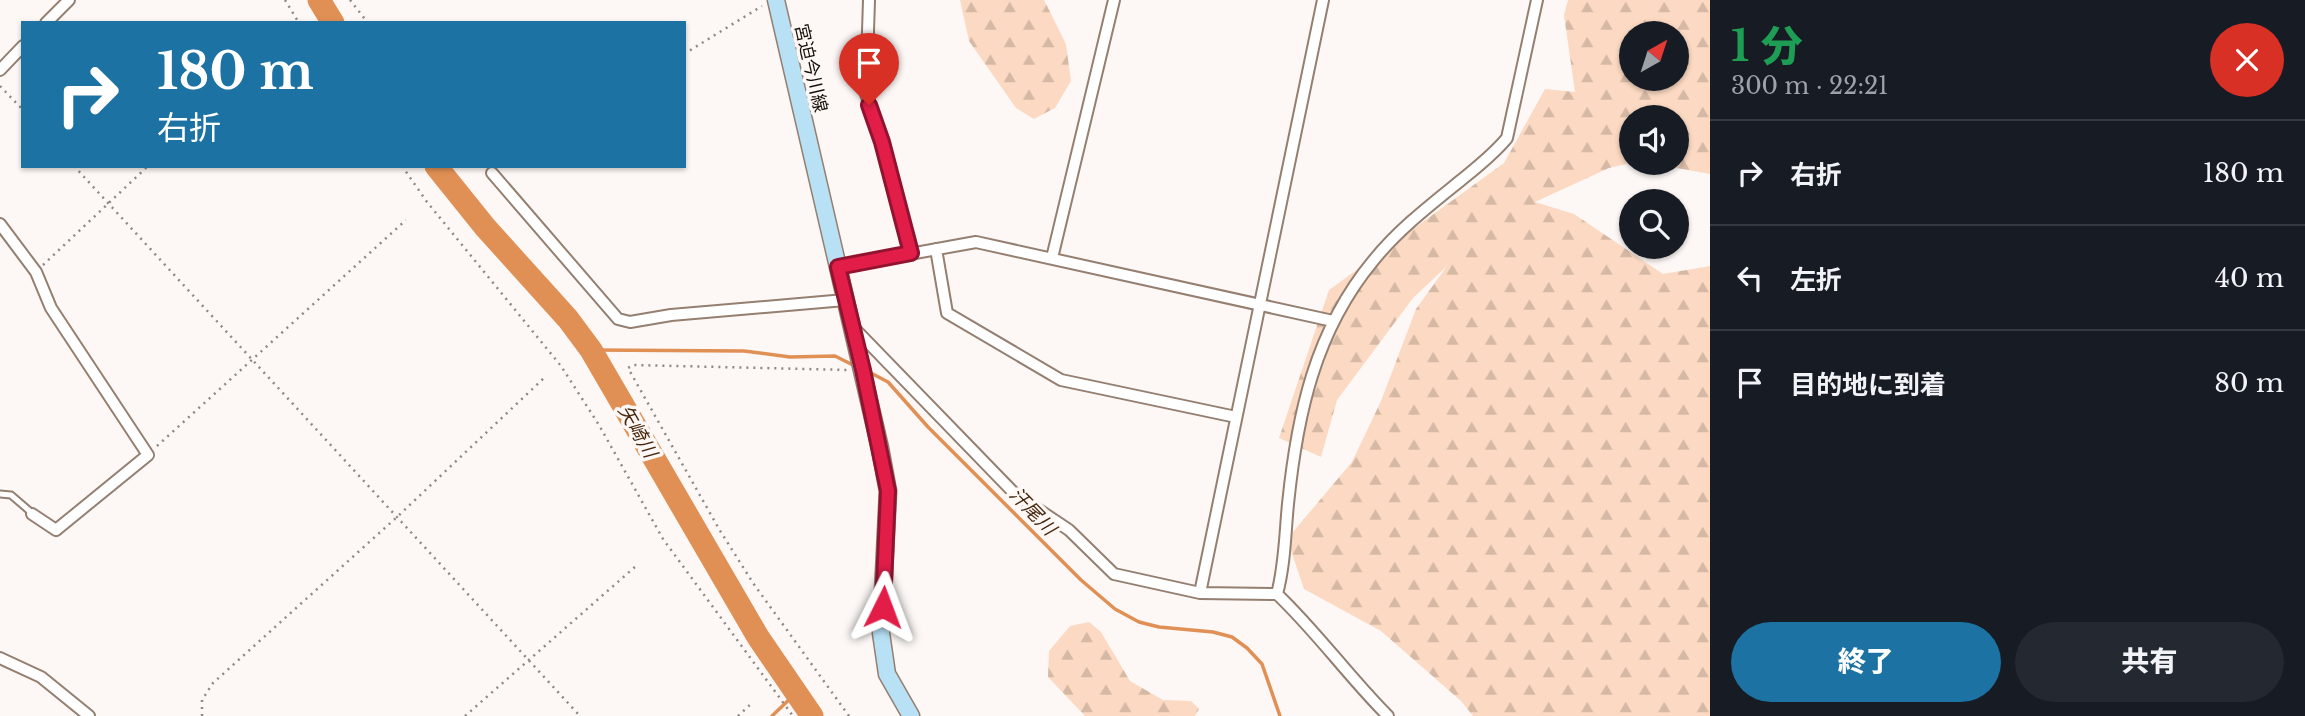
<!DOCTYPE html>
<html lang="ja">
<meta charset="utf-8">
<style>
:root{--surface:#171b24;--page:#242831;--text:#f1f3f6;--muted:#9ea1a6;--line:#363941;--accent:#1c72a2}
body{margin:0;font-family:"Libre Baskerville","Noto Sans JP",serif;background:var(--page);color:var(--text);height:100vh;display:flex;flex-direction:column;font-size:26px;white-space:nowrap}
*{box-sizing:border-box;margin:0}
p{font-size:23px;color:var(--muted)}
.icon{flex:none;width:38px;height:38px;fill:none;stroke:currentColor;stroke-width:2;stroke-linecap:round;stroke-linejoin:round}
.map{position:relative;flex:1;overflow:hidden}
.drawer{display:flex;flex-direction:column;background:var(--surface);width:595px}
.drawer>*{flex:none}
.hud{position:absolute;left:21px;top:21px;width:665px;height:147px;border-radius:0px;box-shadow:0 2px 5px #0004;background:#1c72a2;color:#fff;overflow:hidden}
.needle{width:46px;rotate:39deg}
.buttons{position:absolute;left:1619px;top:21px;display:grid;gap:14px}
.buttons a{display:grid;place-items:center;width:70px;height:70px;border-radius:50%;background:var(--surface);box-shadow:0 2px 5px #0004;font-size:35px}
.pin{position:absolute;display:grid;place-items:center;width:60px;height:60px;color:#fff;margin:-72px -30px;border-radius:50% 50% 50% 0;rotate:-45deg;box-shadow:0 0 7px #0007}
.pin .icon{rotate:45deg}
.me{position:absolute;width:77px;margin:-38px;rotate:3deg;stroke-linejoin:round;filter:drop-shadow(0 0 5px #0008)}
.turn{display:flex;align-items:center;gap:24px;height:147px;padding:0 21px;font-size:32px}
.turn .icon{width:91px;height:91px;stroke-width:2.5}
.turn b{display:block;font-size:49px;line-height:60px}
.round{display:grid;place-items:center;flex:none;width:74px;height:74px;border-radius:37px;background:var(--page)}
.headline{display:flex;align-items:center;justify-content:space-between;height:119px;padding:0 21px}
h1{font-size:42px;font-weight:800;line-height:52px;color:#1e9e55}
.button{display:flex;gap:14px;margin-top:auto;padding:14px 21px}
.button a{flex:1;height:80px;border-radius:42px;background:var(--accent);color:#fff;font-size:28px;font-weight:800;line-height:80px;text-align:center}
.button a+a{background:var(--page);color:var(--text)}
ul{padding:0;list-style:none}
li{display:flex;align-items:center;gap:21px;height:105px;padding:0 21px;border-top:2px solid var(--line)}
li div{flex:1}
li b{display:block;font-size:26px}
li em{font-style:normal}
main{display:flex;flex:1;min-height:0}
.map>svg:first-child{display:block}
</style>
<main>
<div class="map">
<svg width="1710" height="716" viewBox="0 0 1710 716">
<defs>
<pattern id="forest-firs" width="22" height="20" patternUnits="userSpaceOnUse" patternTransform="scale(1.75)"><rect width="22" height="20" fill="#fbd9c2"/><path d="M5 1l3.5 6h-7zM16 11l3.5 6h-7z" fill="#d6b9a5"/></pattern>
</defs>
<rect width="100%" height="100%" fill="#fdf8f5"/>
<path fill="url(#forest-firs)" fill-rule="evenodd" d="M960,0H1044L1066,44L1071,81L1055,108L1034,119L1016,108L969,41Z
M1568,0H1710V174L1649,163H1676V117H1631V163L1609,168L1535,202L1574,214L1663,274L1710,266V716H1473L1461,701L1381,631L1304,589L1287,539L1352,462L1381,401L1416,309L1447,266L1413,298L1337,400L1321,457L1279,438L1329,290L1504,163L1545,89L1575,92L1564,15ZM1631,33H1676V79H1631Z
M1089,622L1101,632L1130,681L1163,700L1191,701L1199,709L1195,716H1085L1048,677L1049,651L1070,626Z"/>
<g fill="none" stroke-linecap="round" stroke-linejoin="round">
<path stroke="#e09055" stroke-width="3.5" d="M591,350L744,351L790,357L835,356L855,366
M869,372L888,382L928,427L1081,580L1115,609L1139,622L1159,627L1213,632L1232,637L1247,648L1262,664L1280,716
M772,716L796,693"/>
<path stroke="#e09055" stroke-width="23" d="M319,0L333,23
M436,166L485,227L568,319L591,350L758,637L812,716"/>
<defs>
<path id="service" d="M0,494L11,495L32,513"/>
<path id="minor" d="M869,0L866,94L882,141L911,253
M46,23L69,0
M0,70L23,46
M492,173L618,319L630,322L671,315L845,300
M0,224L36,272L51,308L148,455L56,530L32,514
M936,249L947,313L1061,380L1236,417
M1052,258L1114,0
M838,267L976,242L1333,321
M854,328L1015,494L1069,530L1114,574L1200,593L1277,594C1317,632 1349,677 1388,716
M1200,593L1323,0
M1277,594C1285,564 1285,534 1288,504C1297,415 1315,331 1373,261C1398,230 1429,206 1460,181C1476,168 1493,155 1507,138L1537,0
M0,658L41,677L89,716"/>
<path id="secondary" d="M776,0L880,448L888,491L881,633L887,674L911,716"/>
</defs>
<use href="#service" stroke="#947f70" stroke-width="9"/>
<use href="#minor" stroke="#947f70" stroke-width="14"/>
<use href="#secondary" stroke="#947f70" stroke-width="19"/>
<path stroke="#8e8884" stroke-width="2.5" stroke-dasharray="2 5" stroke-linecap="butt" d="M285,0L299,23
M350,0L368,23
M684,54L762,6
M0,86L23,110
M74,166L580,716
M402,166L427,202L561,366L599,425L663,539L793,716
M43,265L148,166
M157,446L406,220
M202,716V700L213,683L397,517L544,378
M465,716L636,566
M738,716L753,702
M849,716L753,583L719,529L628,368L633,365L849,370"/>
<use href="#service" stroke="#fff" stroke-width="5"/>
<use href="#minor" stroke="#fff" stroke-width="10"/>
<use href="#secondary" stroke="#b8e1f6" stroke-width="16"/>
</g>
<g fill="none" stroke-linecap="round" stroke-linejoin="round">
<defs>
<path id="route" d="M869,105L882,142L911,253L838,267L863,370L888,491L883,607"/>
</defs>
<use href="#route" stroke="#92132f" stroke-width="18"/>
<use href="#route" stroke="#e11d48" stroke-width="12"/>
</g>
<g text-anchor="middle" stroke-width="7" stroke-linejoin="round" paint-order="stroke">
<g font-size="18" fill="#160e09" stroke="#fdf8f5">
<text transform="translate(811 68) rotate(77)" y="6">宮迫今川線</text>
</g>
<g font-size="19" font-style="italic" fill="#47270e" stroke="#fdf8f5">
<text transform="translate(638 431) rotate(60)" y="7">矢崎川</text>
<text transform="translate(1033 511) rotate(46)" y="7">汗尾川</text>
</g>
</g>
</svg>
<div class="buttons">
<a><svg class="needle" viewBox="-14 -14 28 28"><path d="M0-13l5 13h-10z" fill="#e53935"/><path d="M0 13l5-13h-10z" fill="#9ea1a6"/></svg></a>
<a><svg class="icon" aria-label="sound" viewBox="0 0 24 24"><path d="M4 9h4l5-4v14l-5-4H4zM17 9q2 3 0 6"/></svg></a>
<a><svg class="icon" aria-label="search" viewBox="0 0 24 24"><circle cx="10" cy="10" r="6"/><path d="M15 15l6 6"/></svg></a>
</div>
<div class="pin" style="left:869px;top:105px;background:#d93025"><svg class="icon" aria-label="arrive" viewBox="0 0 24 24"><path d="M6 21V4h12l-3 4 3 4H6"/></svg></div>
<svg class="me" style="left:883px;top:607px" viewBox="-20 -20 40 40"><path d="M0-17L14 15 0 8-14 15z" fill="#e11d48" stroke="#fff" stroke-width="4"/></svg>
<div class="hud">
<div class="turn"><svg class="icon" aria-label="right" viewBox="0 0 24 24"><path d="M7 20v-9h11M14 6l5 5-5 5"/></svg><div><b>180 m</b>右折</div></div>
</div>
</div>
<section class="drawer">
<div class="headline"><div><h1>1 分</h1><p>300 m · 22:21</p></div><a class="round" style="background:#d93025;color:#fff"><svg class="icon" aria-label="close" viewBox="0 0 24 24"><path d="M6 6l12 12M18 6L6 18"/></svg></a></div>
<ul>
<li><svg class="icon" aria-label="right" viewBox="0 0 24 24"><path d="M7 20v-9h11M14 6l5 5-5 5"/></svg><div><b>右折</b></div><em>180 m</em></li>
<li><svg class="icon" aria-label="left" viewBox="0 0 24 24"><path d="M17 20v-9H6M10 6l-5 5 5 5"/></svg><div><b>左折</b></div><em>40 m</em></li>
<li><svg class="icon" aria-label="arrive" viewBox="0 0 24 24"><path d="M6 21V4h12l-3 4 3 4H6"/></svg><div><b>目的地に到着</b></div><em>80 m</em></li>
</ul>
<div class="button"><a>終了</a><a>共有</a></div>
</section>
</main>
